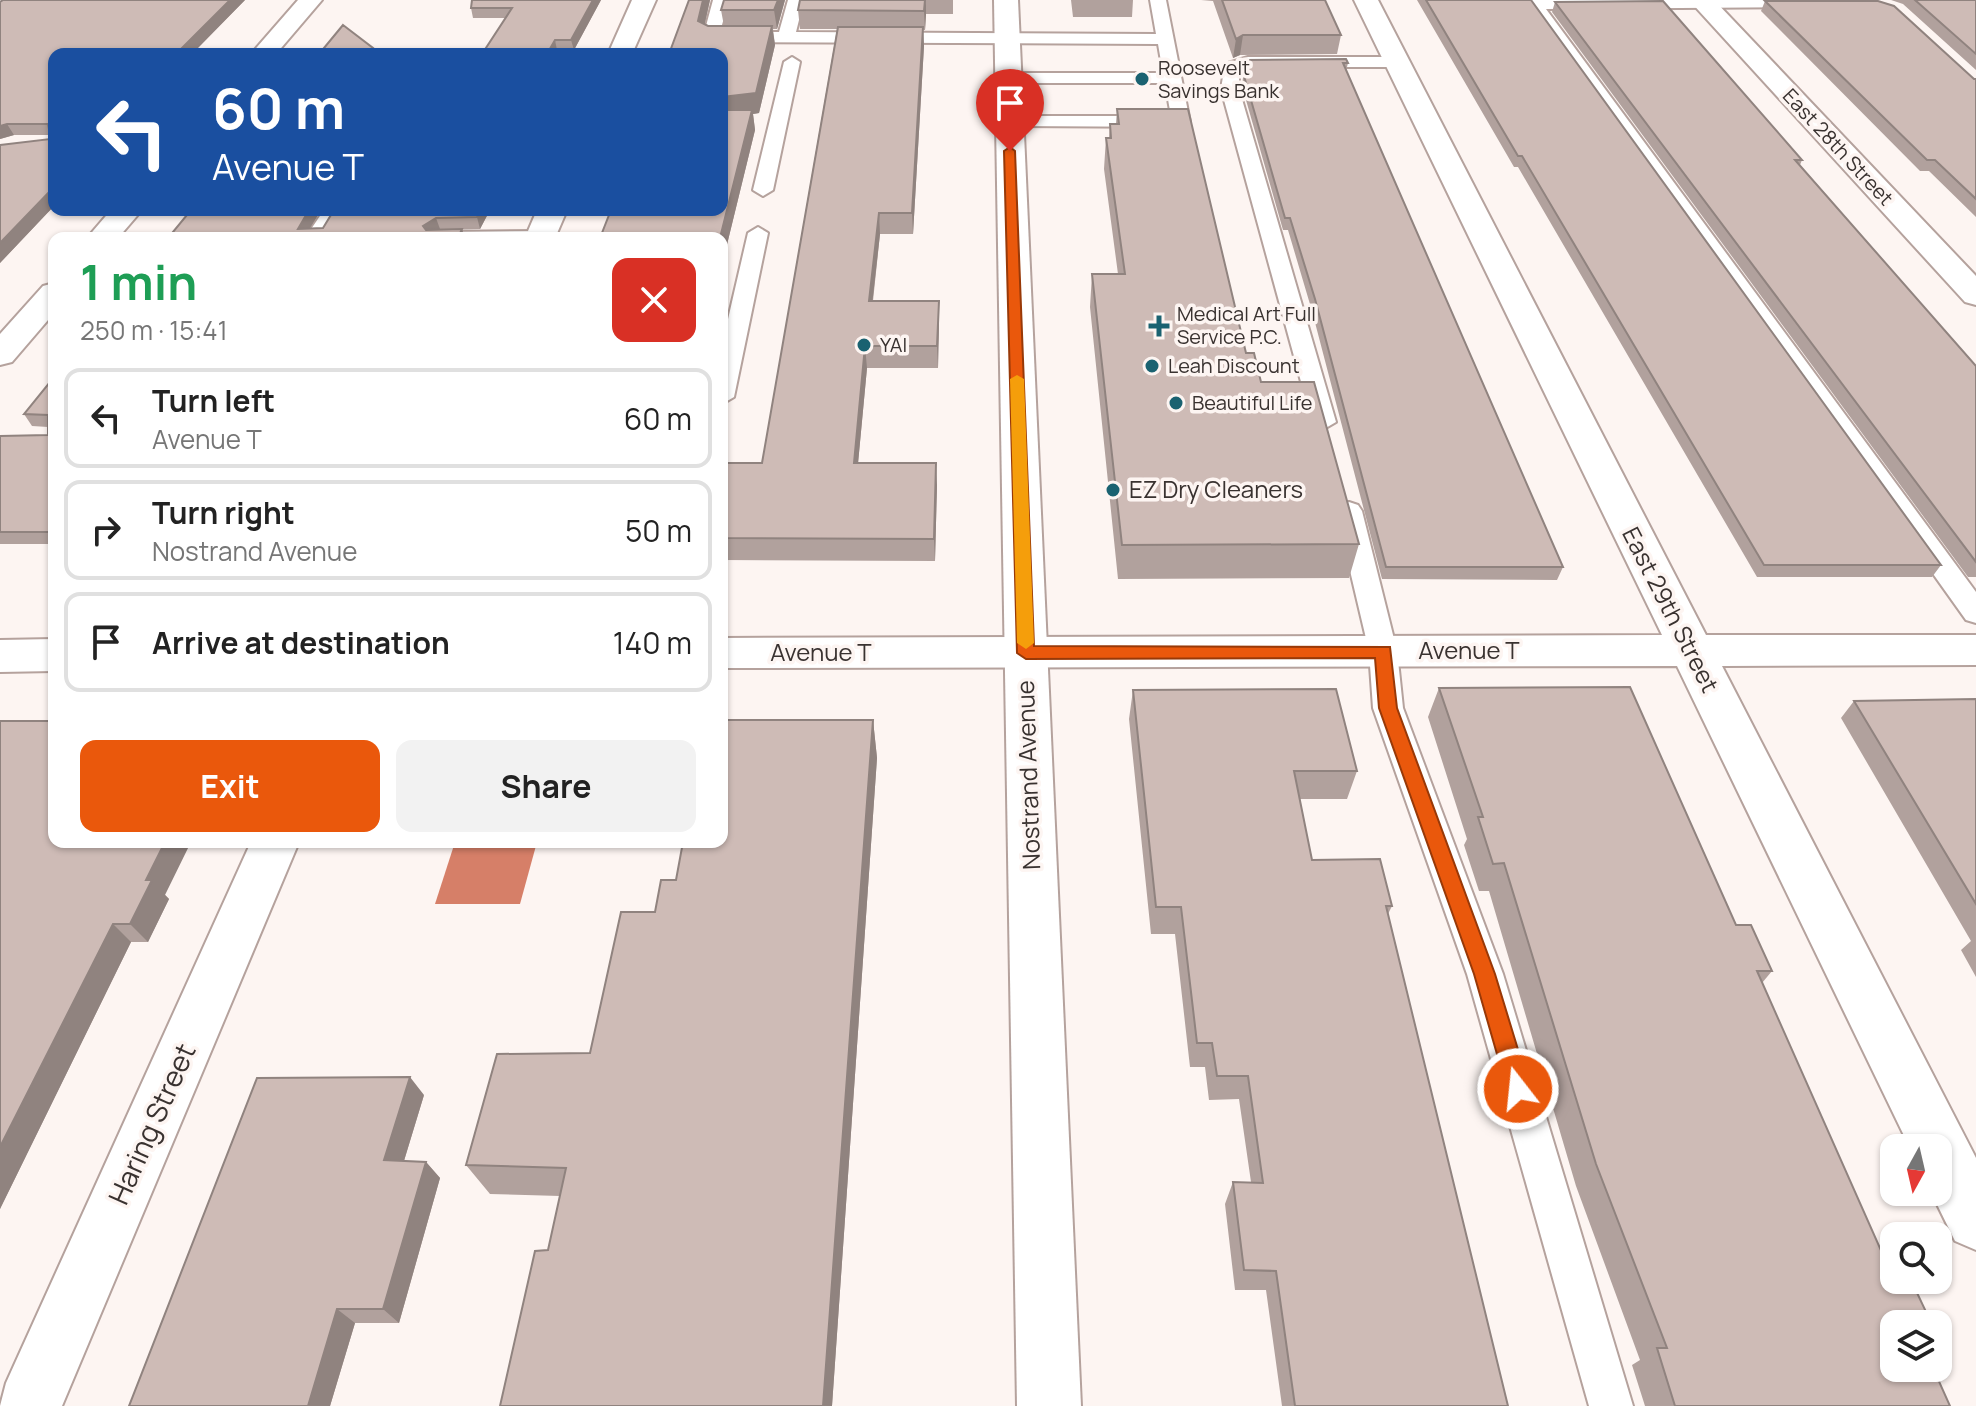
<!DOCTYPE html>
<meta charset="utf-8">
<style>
:root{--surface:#fff;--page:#f2f2f2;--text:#222;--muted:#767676;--line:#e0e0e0;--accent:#ea580c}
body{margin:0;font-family:Manrope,sans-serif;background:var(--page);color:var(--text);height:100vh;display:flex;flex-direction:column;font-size:30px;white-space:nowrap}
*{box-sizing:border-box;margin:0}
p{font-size:26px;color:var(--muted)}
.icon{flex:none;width:44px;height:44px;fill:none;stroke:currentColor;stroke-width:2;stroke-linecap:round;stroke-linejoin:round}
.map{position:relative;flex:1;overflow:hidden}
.panel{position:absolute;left:48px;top:232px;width:680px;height:616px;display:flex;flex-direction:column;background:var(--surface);border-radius:16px;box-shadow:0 2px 6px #0004}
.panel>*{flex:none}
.hud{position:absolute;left:48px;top:48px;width:680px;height:168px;border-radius:16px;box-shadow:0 2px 6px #0004;background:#1a4fa0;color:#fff;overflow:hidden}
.needle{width:52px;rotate:188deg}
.buttons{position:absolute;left:1880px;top:1134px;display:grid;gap:16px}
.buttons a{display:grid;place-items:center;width:72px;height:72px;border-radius:16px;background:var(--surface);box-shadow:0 2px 6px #0004;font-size:40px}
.pin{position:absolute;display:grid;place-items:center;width:68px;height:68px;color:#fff;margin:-82px -34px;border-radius:50% 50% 50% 0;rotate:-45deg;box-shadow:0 0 8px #0007}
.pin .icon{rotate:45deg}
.me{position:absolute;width:88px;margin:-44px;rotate:344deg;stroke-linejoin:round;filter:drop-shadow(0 0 6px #0008)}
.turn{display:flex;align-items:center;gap:28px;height:168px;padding:0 32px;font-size:36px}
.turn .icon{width:104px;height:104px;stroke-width:2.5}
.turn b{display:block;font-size:56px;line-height:68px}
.round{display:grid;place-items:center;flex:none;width:84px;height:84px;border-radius:16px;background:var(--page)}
.overview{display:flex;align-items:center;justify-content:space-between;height:136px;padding:0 32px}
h1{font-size:48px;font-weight:700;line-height:60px;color:#1e9e55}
.primary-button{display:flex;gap:16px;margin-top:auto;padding:16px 32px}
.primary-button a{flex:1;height:92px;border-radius:16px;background:var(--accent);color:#fff;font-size:32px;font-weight:700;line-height:92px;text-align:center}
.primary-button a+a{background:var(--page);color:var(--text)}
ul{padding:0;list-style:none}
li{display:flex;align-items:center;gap:24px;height:100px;margin:0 16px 12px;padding:0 16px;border:4px solid var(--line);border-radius:16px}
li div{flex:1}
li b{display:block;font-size:30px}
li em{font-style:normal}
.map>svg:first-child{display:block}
</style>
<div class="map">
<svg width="1976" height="1406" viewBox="0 0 1976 1406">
<rect width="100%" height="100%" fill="#fdf5f2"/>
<path fill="#d67f68" d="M455,842H537L520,904H435Z"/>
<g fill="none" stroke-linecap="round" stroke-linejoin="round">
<defs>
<path id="service" d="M713,0H729L720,32H779L788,0H804L796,32L1156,34L1150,0H1166L1190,122L1181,127L1009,126L1000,121L1009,116H1171L1165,83H1008L999,78L1008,73H1163L1158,44L711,42L703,37Z
M1812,0V5L1806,7L1546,9L1976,592V623L1966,620L1527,4L1532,0Z
M792,57L800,62L773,190L763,196L753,190L784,62Z
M1248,57H1397L1405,62L1397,67H1250L1239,71V89L1336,422L1324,429L1312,422L1221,89L1225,64Z
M324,210H344L325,238H305Z
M758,227L768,233L734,397L722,404V345L748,233Z
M540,231L550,237L430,238L440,232Z
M1349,502L1358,505L1362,511L1397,651L1403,708L1503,974L1633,1406H1589L1467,974L1373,708L1369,651L1336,511L1340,505Z"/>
<path id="minor" d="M298,0H322L276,54H251Z
M632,0H656L632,54H608Z
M1354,0H1378L1706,635H1976V665L1722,666L1976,1158V1250L1955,1241L1931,1192H1938V1148H1910L1677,666L722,668V638L1662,635Z
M1689,0H1714L1976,276V305L1965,302Z
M111,210H142L118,238H87Z
M537,210H567L555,238H525Z
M54,283V313L12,362L0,365V334L43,286Z
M54,639V671L0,672V640Z
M251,842H299L62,1406H0L6,1383Z"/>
<path id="secondary" d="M994,0H1018L1081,1406H1017Z"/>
</defs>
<use href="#service" stroke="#b5a29d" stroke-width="4"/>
<use href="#minor" stroke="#b5a29d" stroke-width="4"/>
<use href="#secondary" stroke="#b5a29d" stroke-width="4"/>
<use href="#service" fill="#fff" fill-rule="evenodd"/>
<use href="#minor" fill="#fff" fill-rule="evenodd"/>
<use href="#secondary" fill="#fff" fill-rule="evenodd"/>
</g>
<path fill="#b1a19d" d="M245,0L192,54H54V206L0,263V145L51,139L50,135H14L0,139V2Z
M601,0L574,50H557L555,54H482L506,18H473L471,8Z
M689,0H710L705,24L708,26H724L721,10L724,0H785L777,29H773L775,45L759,113L753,114L755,130L722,265V238Z
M800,0H953V14H926L925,30H923L924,46L913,234H880L873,301H939L938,368H867L858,463L937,485L935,561L722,560V463H762L837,29H800L798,10Z
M1071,0H1133L1132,17H1073Z
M1201,0H1325L1341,35L1337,54L1240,55L1233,58L1213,1Z
M1417,0H1531L1941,565L1932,577H1757L1518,167H1514Z
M1891,0H1976V70L1903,4Z
M1765,1L1976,79V217L1929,171H1920L1761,11Z
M1555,2L1802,160L1800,165L1976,366V577H1968L1552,12Z
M1245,60L1348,63L1346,71L1563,567L1557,580L1382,579L1312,311L1288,230H1283L1242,86Z
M1117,109L1261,382L1359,544L1349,578L1118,579L1090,307L1092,274H1118L1104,169L1106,138H1109L1110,124H1116Z
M321,210L310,229L323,228L334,210H490L480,229L168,238Z
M54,377V544H0V436L48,435V427L32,426L24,414Z
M1439,688L1736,925L1772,971L1762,983L1883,1255L1928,1316L1914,1324L1950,1406H1645L1632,1365L1640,1360L1576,1186L1489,891H1479L1464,845L1467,839L1428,717Z
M1133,690L1357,771L1347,799H1300L1312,860L1392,906L1388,914L1508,1406H1282L1266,1290H1235L1225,1204L1233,1182H1251L1239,1099L1209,1100L1205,1067H1190L1175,934H1151L1129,719Z
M1976,699V977L1961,950L1971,941L1841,718L1854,701Z
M873,720L877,758L832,1406H500L548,1250L560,1196L490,1194L466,1165L590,1053L655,912L676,880Z
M0,721L169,899L148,942H131L0,1209Z
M424,1095L404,1161L426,1162L440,1178L399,1323H355L330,1406H129Z"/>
<path fill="#90837f" d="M230,0H245L192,54H176Z
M593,0H601L574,50L571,40Z
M703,0H710L701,40L698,21Z
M778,0H785L777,29L774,10Z
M926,0V14L925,30L924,11Z
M772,26L775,45L759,113L753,114L755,130L722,265V238H720L722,97Z
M923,27L924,46L913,234L912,213Z
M1243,35L1240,55L1233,58L1236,39Z
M555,40L557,50L555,54H547Z
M7,124L14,135L0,139V126Z
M54,187V206L0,263V243Z
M309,210H321L304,238L298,229Z
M481,210H490L480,229L477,217Z
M879,213L880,234L870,323L869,301Z
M436,218L440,229L427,238L423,226Z
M462,229L465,238H458Z
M939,301V323L938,368L937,346Z
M865,346L867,368L856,485L854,463Z
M936,463L937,485L935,561L934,539Z
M873,720L877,758L832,1406H823Z
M165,842H191L165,895L169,899L148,942L130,924L146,880Z
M113,924L131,942L0,1209V1147Z
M410,1077L424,1095L399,1177L384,1160Z
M426,1162L440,1178L399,1323L383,1309Z
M337,1309L355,1323L330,1406H308Z"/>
<path fill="#cebbb6" stroke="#90837f" stroke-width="2" d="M3,0H230L176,54H54V187L0,243V145L51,139L48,124H7L0,126V2Z
M472,0H593L571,40H555L547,54H482L512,8H471Z
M689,0H703L698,21L708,26H772L756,93L722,97V54H669Z
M724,0H778L774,10H721Z
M800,0H925L924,11L798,10Z
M1222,0H1325L1341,35H1243L1236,39Z
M1426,0H1531L1941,565H1764L1522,156H1518Z
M1915,0H1976V54Z
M1663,1L1802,160H1795L1976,366V562L1555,2Z
M1765,1H1878L1894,6L1974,79H1976V199L1935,160H1927Z
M343,25L373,48L368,54H319Z
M838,27H923L912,213H879L869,301H939L937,346H865L854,463H936L934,539L722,538V463H762Z
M1346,59L1348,63H1343L1563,567H1386L1315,299L1290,218H1285L1244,76L1245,60Z
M1117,109H1188L1246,353H1254L1261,382H1314L1359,544L1122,545L1092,274H1125L1106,138H1111L1110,124H1119Z
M722,110H752L720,238H600L611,210H722Z
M191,210H309L298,229L323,228L334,210H481L477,217L436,218L423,226L426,230L462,229L458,238H168Z
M54,377V532H0V436L48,435V415L24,414Z
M1630,687L1736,925H1751L1772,971H1757L1883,1255L1894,1254V1280H1911L1928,1316L1910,1317L1914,1324H1894V1368H1933L1950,1406H1675L1657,1348H1667L1596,1164L1504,863L1493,864L1478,817H1483L1439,688Z
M1336,689L1357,771H1294L1312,860L1380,859L1392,906H1386L1508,1406H1295L1276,1271L1244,1270L1233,1182L1263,1183L1248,1076H1217L1212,1043H1197L1181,907H1156L1133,690Z
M1976,699V904L1854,701Z
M722,720H873L823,1406H500L535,1251L548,1250L566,1168L466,1165L497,1054L590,1053L621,912H655L661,880H676L683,842H722Z
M0,721H54V842H165L146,880H152L130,924H113L0,1147Z
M410,1077L384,1160L426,1162L383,1309H337L308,1406H129L257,1078Z"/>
<path fill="#ea580c" stroke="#983908" stroke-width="2" d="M1010,147L1015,151L1034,646L1390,647L1397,708L1495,974L1530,1089L1526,1097L1518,1100L1510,1097L1507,1089L1474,974L1379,708L1375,658L1026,659L1017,653L1004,151Z"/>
<path fill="#f59e0b" d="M1017,375L1024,379L1034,643L1026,649L1017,643L1010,379Z"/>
<g fill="#1a6271" stroke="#fdf5f2" stroke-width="3">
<circle cx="1142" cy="79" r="8"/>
<path d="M1155 314h8v8h8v8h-8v8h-8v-8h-8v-8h8z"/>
<circle cx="864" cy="345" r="8"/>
<circle cx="1152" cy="366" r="8"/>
<circle cx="1176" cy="403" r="8"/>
<circle cx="1113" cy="490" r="8"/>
</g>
<g text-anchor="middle" stroke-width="7" stroke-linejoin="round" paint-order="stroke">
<g font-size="20" fill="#393230" stroke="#fdf5f2" text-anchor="start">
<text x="1158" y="75">Roosevelt<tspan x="1158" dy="23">Savings Bank</tspan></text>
<text x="1177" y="321">Medical Art Full<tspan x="1177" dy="23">Service P.C.</tspan></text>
<text x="880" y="352">YAI</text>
<text x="1168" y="373">Leah Discount</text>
<text x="1192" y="410">Beautiful Life</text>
</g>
<g font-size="20" fill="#393230" stroke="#fdf5f2">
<text transform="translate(1838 147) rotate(47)" y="7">East 28th Street</text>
</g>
<g font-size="24" fill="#393230" stroke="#fdf5f2" text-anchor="start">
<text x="1129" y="498">EZ Dry Cleaners</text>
</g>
<g font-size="24" fill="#393230" stroke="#fdf5f2">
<text transform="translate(1670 610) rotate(63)" y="8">East 29th Street</text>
<text x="1469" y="659">Avenue T</text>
<text x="821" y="661">Avenue T</text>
<text transform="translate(1029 775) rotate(-92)" y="8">Nostrand Avenue</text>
</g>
<g font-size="28" fill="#393230" stroke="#fdf5f2">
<text transform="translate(152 1124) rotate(-66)" y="10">Haring Street</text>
</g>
</g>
</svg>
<div class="buttons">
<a><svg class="needle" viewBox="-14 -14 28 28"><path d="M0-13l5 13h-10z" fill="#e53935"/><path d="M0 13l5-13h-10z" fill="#767676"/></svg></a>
<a><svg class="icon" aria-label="search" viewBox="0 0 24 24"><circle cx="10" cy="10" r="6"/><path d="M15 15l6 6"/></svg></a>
<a><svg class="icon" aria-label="layers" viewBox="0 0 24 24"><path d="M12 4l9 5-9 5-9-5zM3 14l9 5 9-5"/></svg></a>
</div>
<div class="pin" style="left:1010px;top:151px;background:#d93025"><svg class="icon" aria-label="arrive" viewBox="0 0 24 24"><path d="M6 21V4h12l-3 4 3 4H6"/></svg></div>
<svg class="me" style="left:1518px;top:1089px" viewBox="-20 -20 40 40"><circle r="17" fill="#ea580c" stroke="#fff" stroke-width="3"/><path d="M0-11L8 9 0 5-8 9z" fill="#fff"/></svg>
<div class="hud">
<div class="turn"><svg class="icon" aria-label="left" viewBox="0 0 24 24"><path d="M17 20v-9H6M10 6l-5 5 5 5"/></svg><div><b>60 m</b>Avenue T</div></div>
</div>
<section class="panel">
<div class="overview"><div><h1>1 min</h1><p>250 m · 15:41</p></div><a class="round" style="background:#d93025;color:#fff"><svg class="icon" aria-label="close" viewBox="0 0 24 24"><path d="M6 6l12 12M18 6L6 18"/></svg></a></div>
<ul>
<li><svg class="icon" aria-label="left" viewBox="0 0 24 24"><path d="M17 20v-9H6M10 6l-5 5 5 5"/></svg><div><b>Turn left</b><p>Avenue T</p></div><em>60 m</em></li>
<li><svg class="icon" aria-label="right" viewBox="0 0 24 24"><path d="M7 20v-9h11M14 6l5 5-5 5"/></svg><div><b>Turn right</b><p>Nostrand Avenue</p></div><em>50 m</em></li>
<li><svg class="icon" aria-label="arrive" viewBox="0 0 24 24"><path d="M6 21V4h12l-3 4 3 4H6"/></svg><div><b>Arrive at destination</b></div><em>140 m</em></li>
</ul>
<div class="primary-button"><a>Exit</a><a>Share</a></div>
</section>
</div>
